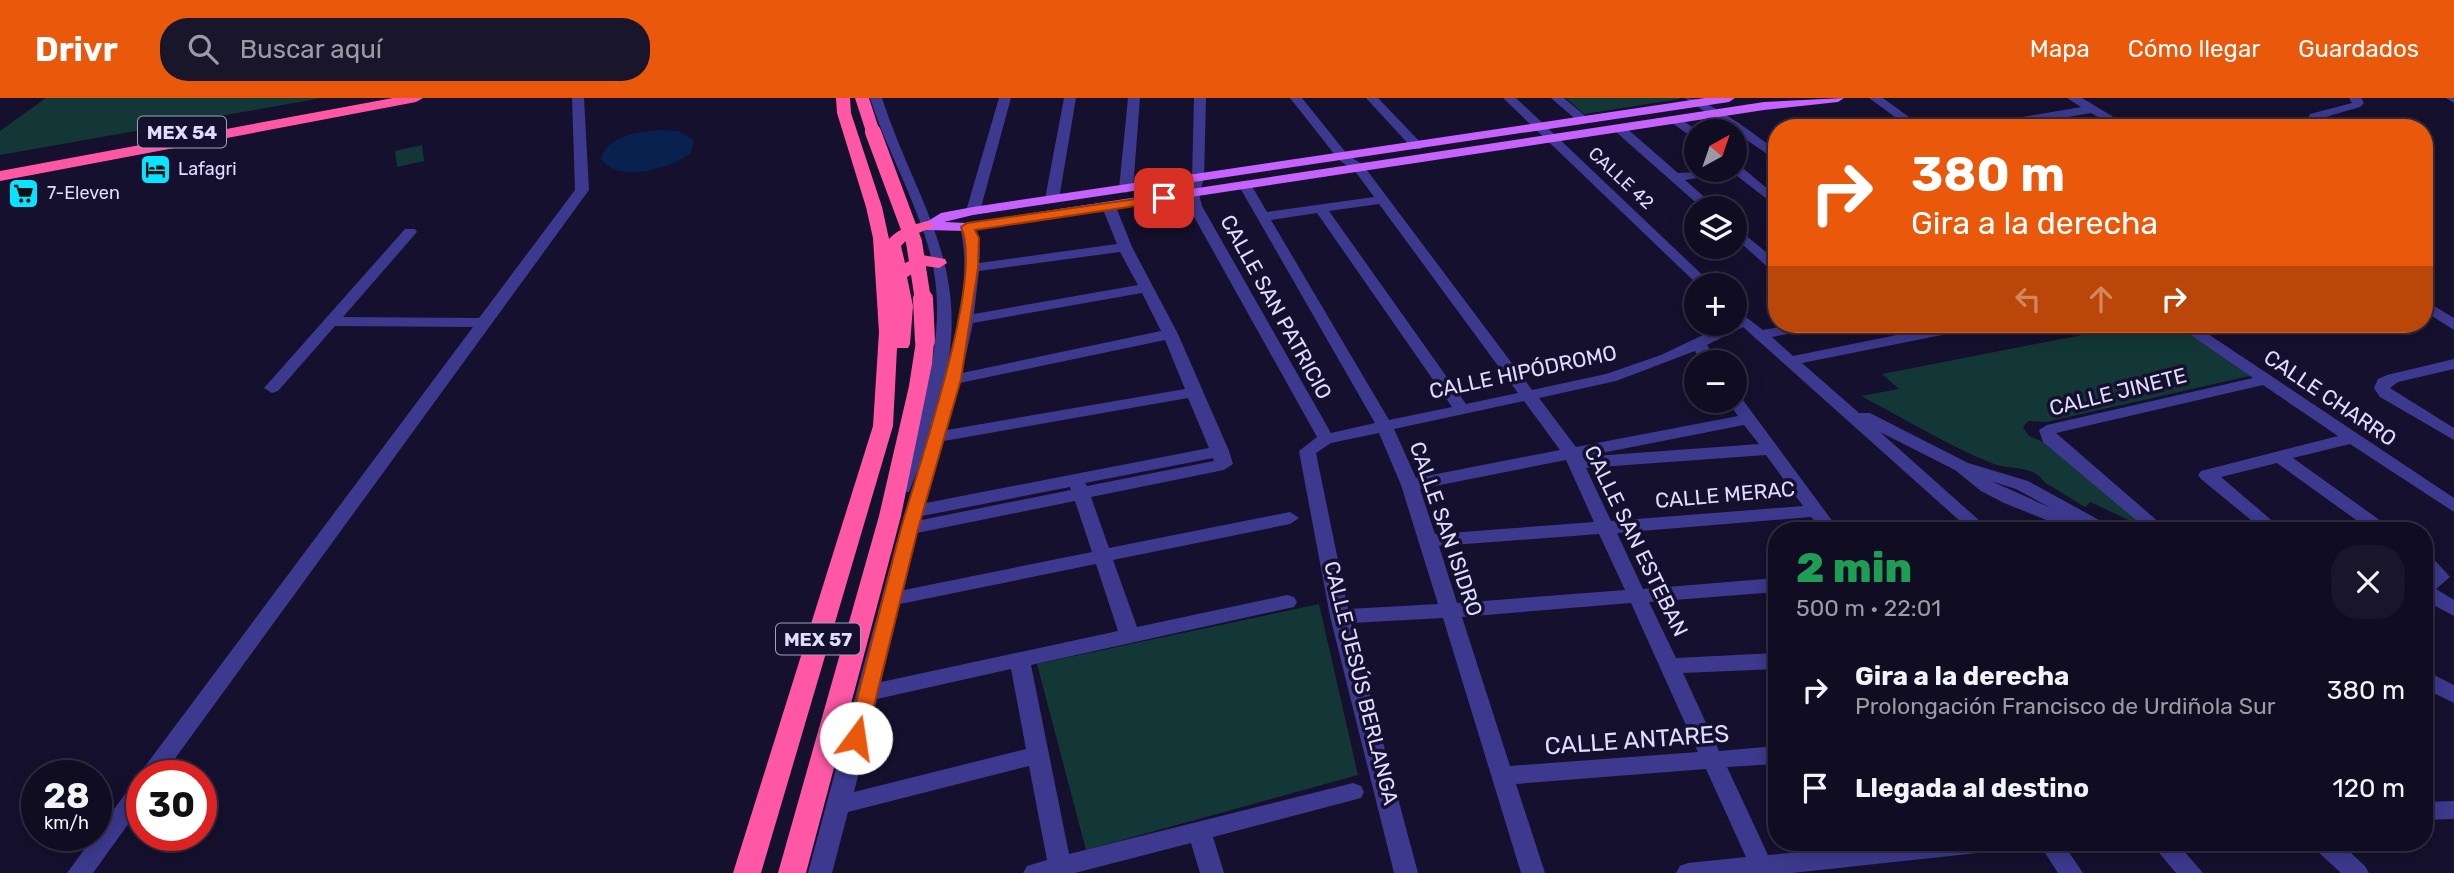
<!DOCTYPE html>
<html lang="es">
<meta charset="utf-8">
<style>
:root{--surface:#100c22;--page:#19152a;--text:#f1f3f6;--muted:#9c9ba5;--line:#302c40;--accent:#ea580c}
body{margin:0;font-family:Rubik,sans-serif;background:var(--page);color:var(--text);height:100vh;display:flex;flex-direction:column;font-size:26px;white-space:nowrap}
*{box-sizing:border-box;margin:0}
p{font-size:23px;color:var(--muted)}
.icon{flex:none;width:38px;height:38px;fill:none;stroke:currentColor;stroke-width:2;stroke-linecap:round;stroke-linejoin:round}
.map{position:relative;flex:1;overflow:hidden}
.side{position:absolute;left:1768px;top:424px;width:665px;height:329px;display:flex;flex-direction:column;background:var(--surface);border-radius:28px;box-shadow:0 4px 18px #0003,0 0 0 2px var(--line)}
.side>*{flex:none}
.hud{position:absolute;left:1768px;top:21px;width:665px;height:214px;border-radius:28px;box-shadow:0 4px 18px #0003,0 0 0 2px var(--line);background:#ea580c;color:#fff;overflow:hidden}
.needle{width:46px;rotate:40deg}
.controls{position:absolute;left:1684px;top:21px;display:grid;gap:14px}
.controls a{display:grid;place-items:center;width:63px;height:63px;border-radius:50%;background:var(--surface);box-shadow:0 4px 18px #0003,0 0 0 2px var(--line);font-size:35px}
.speed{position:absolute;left:21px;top:662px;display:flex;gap:14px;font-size:35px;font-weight:700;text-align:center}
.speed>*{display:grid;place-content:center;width:91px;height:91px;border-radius:50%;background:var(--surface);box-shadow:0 4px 18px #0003,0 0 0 2px var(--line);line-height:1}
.speed small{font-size:18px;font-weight:400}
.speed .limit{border:10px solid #d22;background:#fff;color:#111}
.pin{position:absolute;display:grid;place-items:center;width:60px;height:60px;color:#fff;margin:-30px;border-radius:14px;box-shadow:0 4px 10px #0006}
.me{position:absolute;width:77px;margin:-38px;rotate:14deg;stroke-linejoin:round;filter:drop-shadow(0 0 5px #0008)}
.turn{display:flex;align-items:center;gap:24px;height:147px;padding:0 28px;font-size:32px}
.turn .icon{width:91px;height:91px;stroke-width:2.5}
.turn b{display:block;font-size:49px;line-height:60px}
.lanes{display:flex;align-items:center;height:66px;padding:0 28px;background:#0003;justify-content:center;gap:35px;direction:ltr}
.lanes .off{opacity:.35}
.round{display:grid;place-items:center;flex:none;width:74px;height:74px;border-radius:28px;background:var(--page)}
.headline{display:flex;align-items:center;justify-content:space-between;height:119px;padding:0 28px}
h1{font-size:42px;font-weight:800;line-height:52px;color:#1e9e55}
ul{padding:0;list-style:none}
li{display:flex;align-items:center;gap:21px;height:98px;padding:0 28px}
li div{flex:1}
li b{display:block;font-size:26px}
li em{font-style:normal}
header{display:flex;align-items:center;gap:42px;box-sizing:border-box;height:98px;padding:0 35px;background:var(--accent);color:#fff}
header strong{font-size:33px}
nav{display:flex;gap:38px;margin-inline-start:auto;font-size:24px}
.search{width:490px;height:63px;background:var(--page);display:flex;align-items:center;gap:18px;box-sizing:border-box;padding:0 24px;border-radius:28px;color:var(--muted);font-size:26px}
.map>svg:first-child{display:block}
</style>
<header>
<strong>Drivr</strong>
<div class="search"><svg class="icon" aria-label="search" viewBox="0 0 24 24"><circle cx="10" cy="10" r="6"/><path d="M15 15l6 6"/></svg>Buscar aquí</div>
<nav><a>Mapa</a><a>Cómo llegar</a><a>Guardados</a></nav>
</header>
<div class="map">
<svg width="2454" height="775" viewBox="0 0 2454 775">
<rect width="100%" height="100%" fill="#15102d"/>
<path fill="#133736" d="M46,0H322L0,57V33Z
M1566,0H1679L1680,1L1584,16Z
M422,47L424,63L397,69L395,53Z
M2138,226H2180L2254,277L2046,324L2028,323L2023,329L2029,338L2043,344L2150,432H2134L2139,427L2090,404L2085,409L2044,384C2034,367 2010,372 1994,366C1948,348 1904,320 1861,298L1899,291L1882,276Z
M1319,506L1358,677L1086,752L1037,566Z"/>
<path fill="#08214e" d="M664,32L678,33L694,42L691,55C672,70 616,87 601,60C608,36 643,33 664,32Z"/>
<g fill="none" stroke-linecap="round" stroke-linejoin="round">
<path fill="#3d398e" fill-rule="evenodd" d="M572,0H584L589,92L163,677H142V680L140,677L143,671L473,229L335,228L278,293L272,295L264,290L405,131H415L417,134L343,219L479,220L575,92Z
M870,0H882C915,102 971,166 945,281C957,231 972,180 960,129L962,126H972L974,129L980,153L979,165L1117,146L1102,109L1109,105L1116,109L1132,149L1178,236L1229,353L1233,366L1224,372L1091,399L1109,450L1290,414L1299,420L1290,426L1113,462L1137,529L1287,497L1294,499L1297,504L1294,509L1031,567L1069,756L1353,685L1361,688L1364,694L1361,700L1213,739L1224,775H1200L1191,745L1075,775H1023L1027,768L1047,762L1029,668L848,714L832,775H808L900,431L921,363L909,394H897L894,390C921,315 951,235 930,155C916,102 887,53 870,0ZM1120,154L1138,187L974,216L979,173ZM1142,195L1161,233L962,275L973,225ZM1165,242L1185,291L947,332L960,285ZM1188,300L1209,350L926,405L944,343ZM1213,360L1214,363L1087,388L1085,385ZM1070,389L1071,392L921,422L922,418ZM1075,403L1092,454L904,492L917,435ZM1096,466L1118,533L881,584L900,506ZM1011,571L1026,651L854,694L877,601Z
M999,0H1011L980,113L973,117L966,113Z
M1064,0H1076L1059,101L1052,105L1045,101Z
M1128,0H1140L1133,91L1126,95L1119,91Z
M1194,0H1206L1204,80L1199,96L1202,108L1331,335L1375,325L1239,88L1245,84L1250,85L1267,114L1374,99L1355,73L1339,62L1290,0H1302L1347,56L1363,67L1532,292L1606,276L1661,257L1726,226H1734V210L1763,232L1796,226H1826L1824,229L1772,239L1793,258L1951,226H1979L1972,231L1802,265L1859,315H1870L1968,365L2028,383L2110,428L2113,432H2071L2004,405L1981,393L1955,372L1880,334L1990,432H1970L1743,229L1707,247L1718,264H1702L1695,253L1616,283L1539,300L1576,349L1738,318L1727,303H1734V296L1740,298L1839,432H1821L1811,419L1617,435L1643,491L1776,480V494L1649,504L1676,560L1776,555V571L1683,575L1719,653L1776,648V666L1727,669L1768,757L1907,744H2018L2015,751L1792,775H1676L1680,768L1688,765L1746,759L1706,671L1516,686L1545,775H1521L1443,520L1351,525L1418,775H1394L1330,518L1299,353L1317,339L1188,108L1185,96L1192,80ZM1379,106L1518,295L1466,306L1329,113ZM1317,115L1452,309L1389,322L1271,122ZM1524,303L1560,352L1416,380L1394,331ZM1744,327L1759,346L1581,359ZM1379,335L1401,387L1438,506L1348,511L1316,355L1331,345ZM1766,357L1803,408L1611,423L1586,370ZM1566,362L1594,424L1435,436L1420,391ZM1991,383L2016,391L2051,410ZM1599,436L1625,492L1457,505L1439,448ZM1631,505L1698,654L1510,668L1462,519Z
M1366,0H1378L1421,45V51H1413Z
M1503,0H1516L1713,187H1698Z
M1551,0H1564L1591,23L1581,26Z
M1685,0C1709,0 1755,37 1776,52V62Z
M1869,0H1883L1924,30H1910Z
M2067,0H2082L2132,30H2117L2091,15L2004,30H1976L1982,26L2081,9Z
M2349,0H2361L2364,5L2360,9L2319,21L2326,30H2313L2307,22L2310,16L2352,5Z
M2446,0H2454V5Z
M1676,18L1698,33L1696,42L1672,25L1670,22Z
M1616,28H1624L1678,75L1734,72V65L1738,66L1776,98V108L1732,74L1685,82L1717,110H1702L1616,34Z
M1734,128L1776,162V173L1771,172L1734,139Z
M2424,202L2454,220V232L2424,213Z
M2175,226H2193L2454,400V414L2350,346L2293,360L2388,428L2391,432H2370L2277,365L2221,379L2283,432H2263L2201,381L2198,377L2201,373L2338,338L2263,287L2056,335L2168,432H2148L2043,344L2039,332L2047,327L2253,280Z
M2262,226H2312L2309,229L2282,234L2265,229Z
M2454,261V271L2398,284L2390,290L2454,330V342L2380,299L2374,290L2378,281L2387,277Z
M2424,457L2431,458L2450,479L2436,491L2454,502V518L2424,502V481L2428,478L2424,474Z
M2424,572L2454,587V605L2424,590Z
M142,681V707L93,775H67L134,684Z
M2454,703V721L2424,722V704Z
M2038,744H2062L2083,775H2058Z
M2150,744H2176L2203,775H2176Z
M2312,744H2339L2365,768L2369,775H2341L2315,751Z"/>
<path fill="#c663ff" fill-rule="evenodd" d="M1705,0H1735L1729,4L973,117L944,124L967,125L1764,4L1844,0L1838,4L1764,12L967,133L927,132L920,128L941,115L973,109Z"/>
<path fill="#ff57a6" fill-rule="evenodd" d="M393,0H423L416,4L0,83V73Z
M836,0H850L851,15L882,109L889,141C899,130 913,127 927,123L935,128L909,139L901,148L905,165L922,157L945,161L947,165L939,170L925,168L907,179L913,208L910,246L908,250H897L893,328L761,775H733L873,328L879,234L873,140L866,109L837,15Z
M855,0H869L880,34L878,37H868L866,34Z
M925,237L934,243L932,266L901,418L806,775H778L879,418L909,288L916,243Z"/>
<path stroke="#ff57a6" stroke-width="16" d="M873,34L914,144L923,202"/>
<path stroke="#ff57a6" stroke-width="20" d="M923,201L925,243"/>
</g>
<path fill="#ea580c" stroke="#983908" stroke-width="2" d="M1164,97L1169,98V103L975,132L979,140L978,170L961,281L918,431L866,640L863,645H849L847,640C865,571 882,502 900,434C916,374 985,179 961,129L967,125Z"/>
<defs>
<symbol id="hotel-square" viewBox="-11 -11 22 22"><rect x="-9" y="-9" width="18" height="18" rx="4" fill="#08e4ff" stroke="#15102d"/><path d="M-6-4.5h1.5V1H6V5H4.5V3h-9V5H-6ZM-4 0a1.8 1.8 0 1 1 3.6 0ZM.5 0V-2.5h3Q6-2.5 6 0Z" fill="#111"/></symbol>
<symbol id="supermarket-square" viewBox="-11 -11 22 22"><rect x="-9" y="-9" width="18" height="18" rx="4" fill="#08e4ff" stroke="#15102d"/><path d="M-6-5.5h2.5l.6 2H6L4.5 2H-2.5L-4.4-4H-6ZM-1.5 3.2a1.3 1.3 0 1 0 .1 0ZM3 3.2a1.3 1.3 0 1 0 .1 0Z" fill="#111"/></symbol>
</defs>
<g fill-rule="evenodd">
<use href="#hotel-square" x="138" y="54" width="35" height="35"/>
<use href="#supermarket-square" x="6" y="78" width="35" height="35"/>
</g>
<g text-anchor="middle" stroke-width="7" stroke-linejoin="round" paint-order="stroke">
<g font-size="18" fill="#e0dcff" stroke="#15102d" text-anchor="start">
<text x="178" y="77">Lafagri</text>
<text x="47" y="101">7-Eleven</text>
</g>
<g font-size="18" fill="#e0dcff" stroke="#15102d">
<text transform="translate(1621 80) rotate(43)" y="6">CALLE 42</text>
</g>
<g fill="#15102d" stroke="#a39fc0" stroke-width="2">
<rect x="138" y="18.5" width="88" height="31" rx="5"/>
<rect x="776" y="525.5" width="84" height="31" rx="5"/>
</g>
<g font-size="19" font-weight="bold" fill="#e0dcff">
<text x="182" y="41">MEX 54</text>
<text x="818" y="548">MEX 57</text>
</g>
<g font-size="21" fill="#e0dcff" stroke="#15102d">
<text transform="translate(1276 209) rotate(61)" y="7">CALLE SAN PATRICIO</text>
<text transform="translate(1523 274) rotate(-12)" y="7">CALLE HIPÓDROMO</text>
<text transform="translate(2118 294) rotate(-14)" y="7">CALLE JINETE</text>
<text transform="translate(2330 300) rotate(34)" y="7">CALLE CHARRO</text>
<text transform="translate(1725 397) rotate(-5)" y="7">CALLE MERAC</text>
<text transform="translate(1446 431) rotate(71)" y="7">CALLE SAN ISIDRO</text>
<text transform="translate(1636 443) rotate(64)" y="7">CALLE SAN ESTEBAN</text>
<text transform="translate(1361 585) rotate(76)" y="7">CALLE JESÚS BERLANGA</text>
</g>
<g font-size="24" fill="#e0dcff" stroke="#15102d">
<text transform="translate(1637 642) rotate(-4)" y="8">CALLE ANTARES</text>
</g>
</g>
</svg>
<div class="controls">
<a><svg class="needle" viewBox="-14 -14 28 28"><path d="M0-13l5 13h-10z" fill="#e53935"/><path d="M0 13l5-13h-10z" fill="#9c9ba5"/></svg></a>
<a><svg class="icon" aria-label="layers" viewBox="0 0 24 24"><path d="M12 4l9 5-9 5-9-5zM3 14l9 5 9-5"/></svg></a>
<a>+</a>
<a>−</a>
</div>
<div class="speed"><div>28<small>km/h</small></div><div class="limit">30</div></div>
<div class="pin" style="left:1164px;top:100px;background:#d93025"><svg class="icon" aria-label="arrive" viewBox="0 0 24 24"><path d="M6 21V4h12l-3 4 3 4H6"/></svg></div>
<svg class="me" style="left:856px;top:640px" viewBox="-20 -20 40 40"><circle r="19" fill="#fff"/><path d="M0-13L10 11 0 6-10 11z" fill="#ea580c"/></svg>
<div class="hud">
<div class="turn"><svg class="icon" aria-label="right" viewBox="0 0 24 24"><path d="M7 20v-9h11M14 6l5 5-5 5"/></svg><div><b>380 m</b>Gira a la derecha</div></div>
<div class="lanes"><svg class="icon off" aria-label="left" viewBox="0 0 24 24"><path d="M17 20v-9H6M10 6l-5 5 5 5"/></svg><svg class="icon off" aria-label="ahead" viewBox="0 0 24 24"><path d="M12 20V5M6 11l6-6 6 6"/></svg><svg class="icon" aria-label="right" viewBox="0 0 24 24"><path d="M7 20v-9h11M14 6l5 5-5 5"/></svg></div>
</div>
<section class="side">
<div class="headline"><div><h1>2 min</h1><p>500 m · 22:01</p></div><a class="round"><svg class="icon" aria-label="close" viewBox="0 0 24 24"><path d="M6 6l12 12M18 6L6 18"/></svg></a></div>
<ul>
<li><svg class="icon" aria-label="right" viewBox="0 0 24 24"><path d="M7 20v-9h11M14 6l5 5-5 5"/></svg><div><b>Gira a la derecha</b><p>Prolongación Francisco de Urdiñola Sur</p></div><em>380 m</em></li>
<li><svg class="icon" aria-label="arrive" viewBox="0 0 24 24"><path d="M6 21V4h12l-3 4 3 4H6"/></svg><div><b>Llegada al destino</b></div><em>120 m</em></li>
</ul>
</section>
</div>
